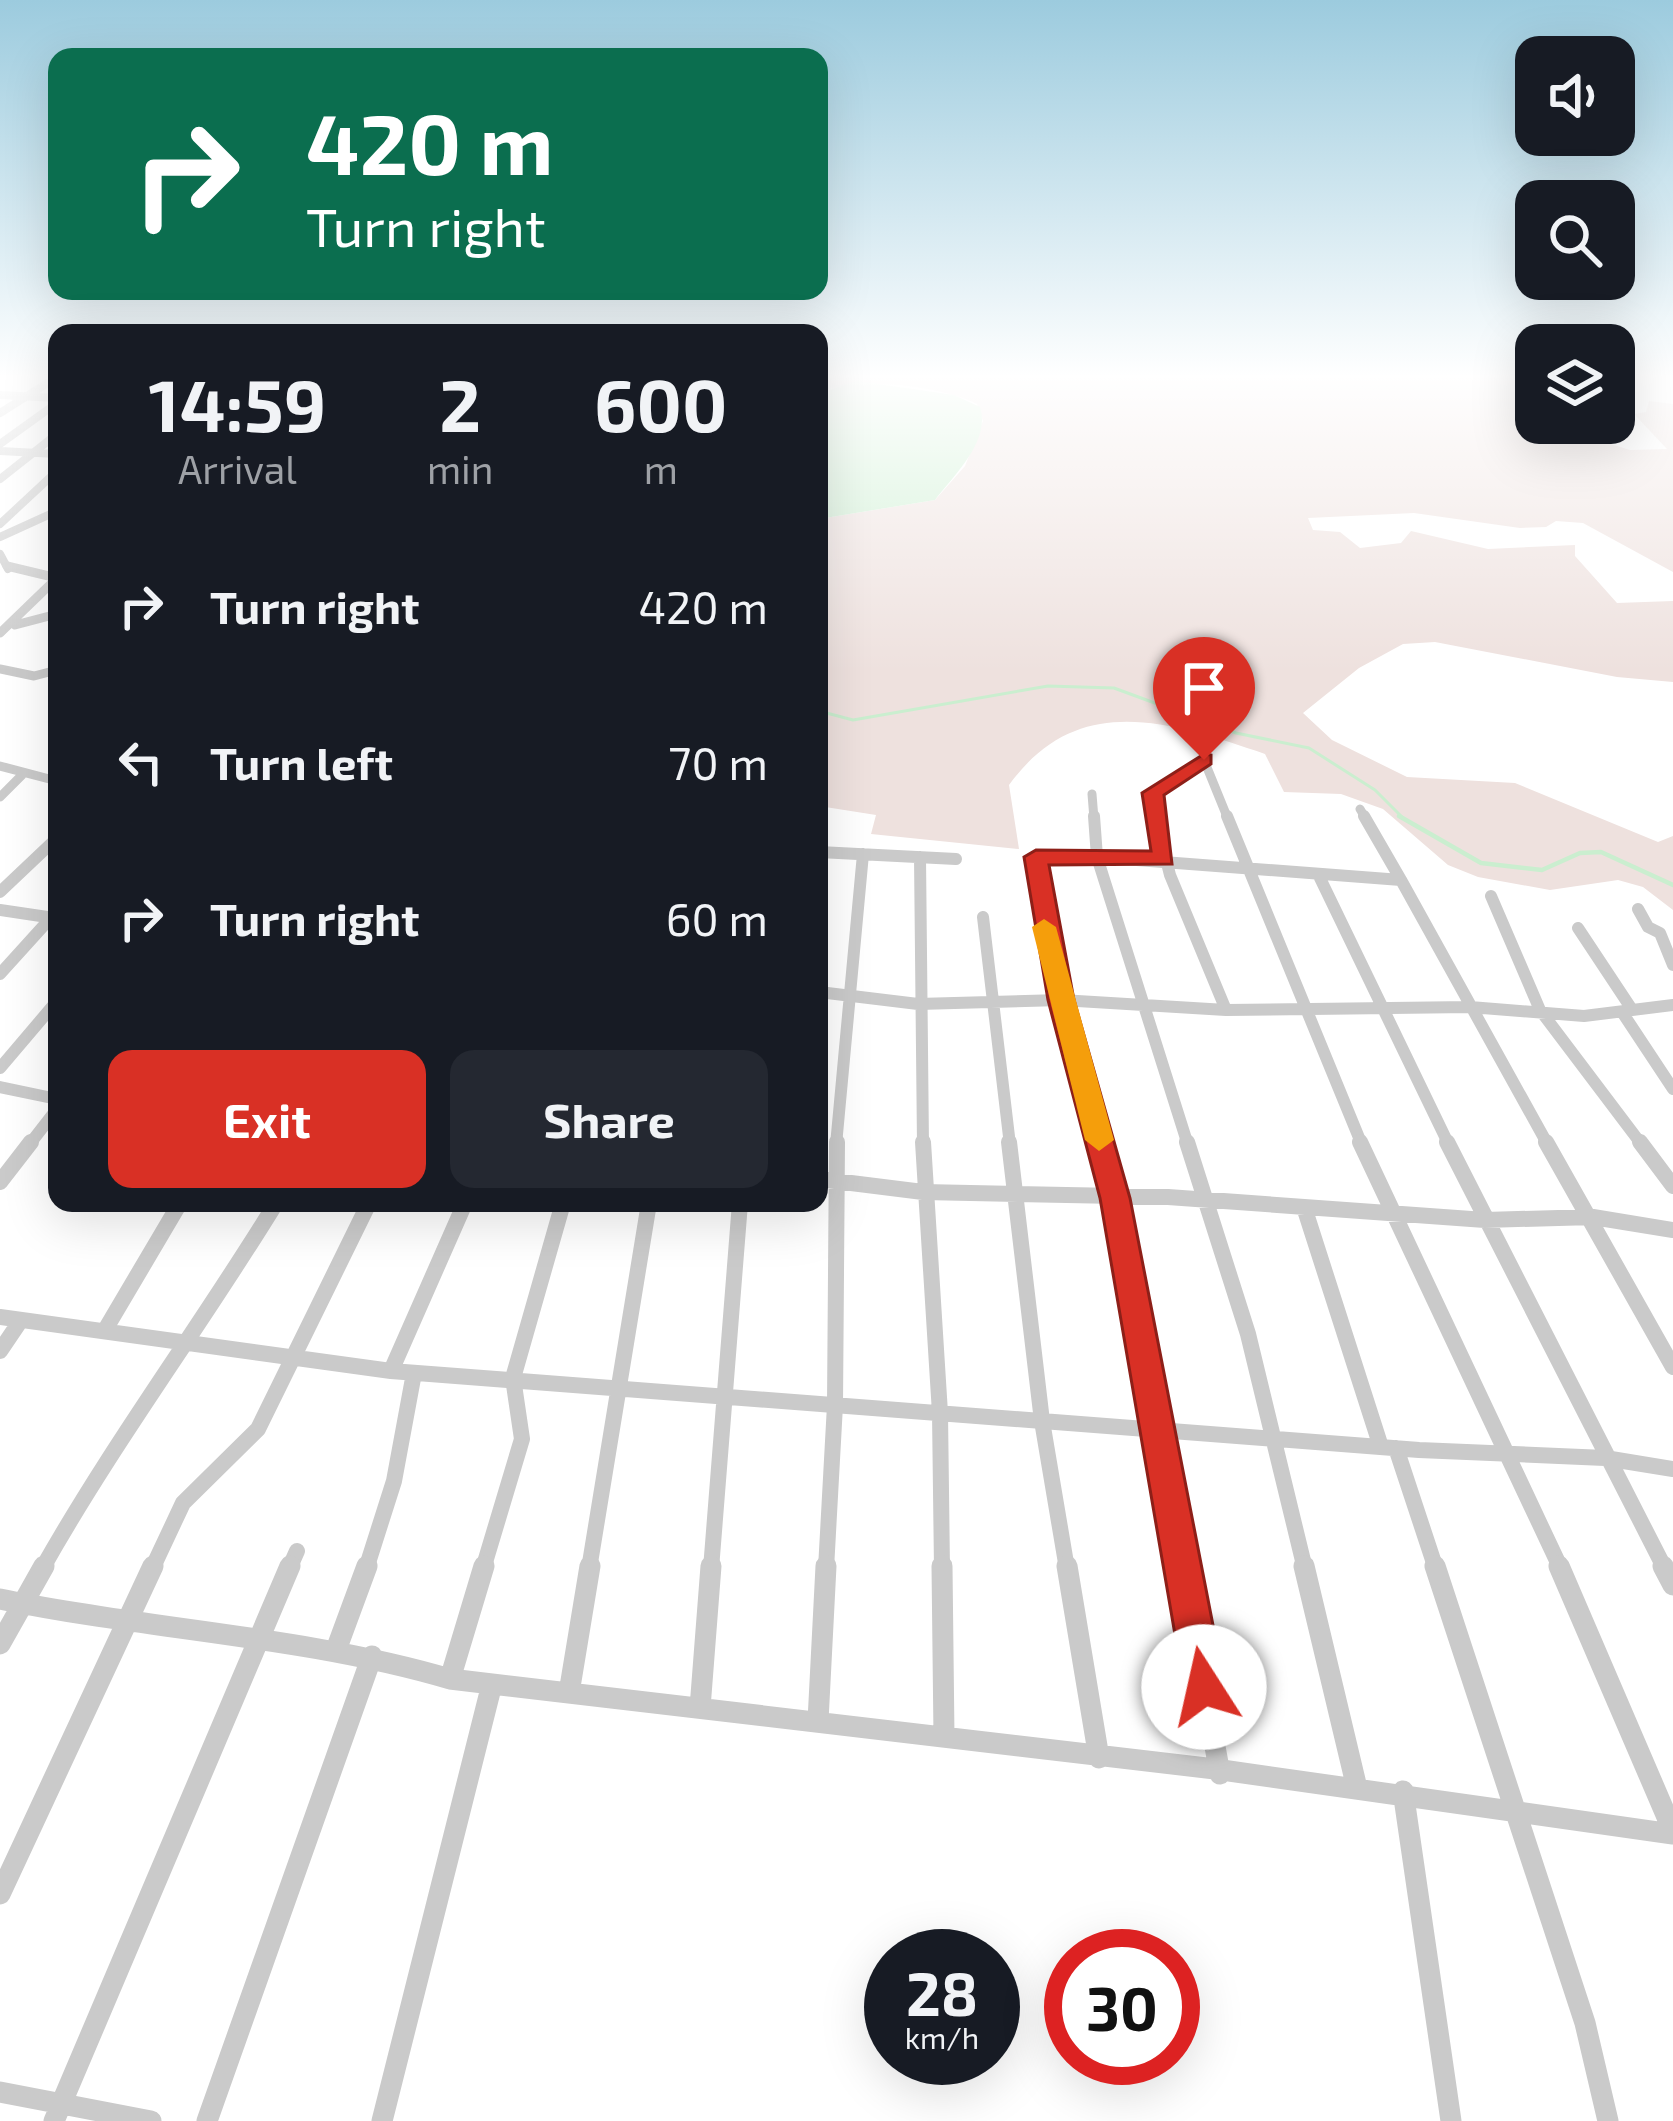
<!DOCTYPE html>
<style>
:root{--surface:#171b24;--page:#242831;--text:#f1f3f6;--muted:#9ea1a6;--accent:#d93025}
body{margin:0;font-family:"Exo 2",sans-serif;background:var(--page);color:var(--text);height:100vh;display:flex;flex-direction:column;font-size:45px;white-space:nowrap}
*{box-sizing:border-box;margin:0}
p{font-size:39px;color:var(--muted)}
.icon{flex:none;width:66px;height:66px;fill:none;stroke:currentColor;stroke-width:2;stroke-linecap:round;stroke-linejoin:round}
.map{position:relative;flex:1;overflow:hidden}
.sheet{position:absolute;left:48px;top:324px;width:780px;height:888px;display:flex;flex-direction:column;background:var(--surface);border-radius:24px;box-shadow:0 12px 48px #0002}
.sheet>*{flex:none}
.banner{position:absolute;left:48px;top:48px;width:780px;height:252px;border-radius:24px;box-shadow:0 12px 48px #0002;background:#0b6e4f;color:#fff;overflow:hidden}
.controls{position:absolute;left:1515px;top:36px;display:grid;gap:24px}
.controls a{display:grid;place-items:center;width:120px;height:120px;border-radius:24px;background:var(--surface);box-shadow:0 12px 48px #0002;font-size:60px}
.speed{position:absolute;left:864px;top:1929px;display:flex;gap:24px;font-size:60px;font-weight:700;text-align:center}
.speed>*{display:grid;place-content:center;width:156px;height:156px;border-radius:50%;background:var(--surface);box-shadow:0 12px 48px #0002;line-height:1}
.speed small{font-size:30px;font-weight:400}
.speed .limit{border:18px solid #d22;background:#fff;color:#111}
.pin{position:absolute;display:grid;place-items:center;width:102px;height:102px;color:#fff;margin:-123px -51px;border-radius:50% 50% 50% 0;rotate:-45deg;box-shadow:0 0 12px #0007}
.pin .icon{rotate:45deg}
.me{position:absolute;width:132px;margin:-66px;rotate:350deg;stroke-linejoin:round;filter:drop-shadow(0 0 9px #0008)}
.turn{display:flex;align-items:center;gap:42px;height:252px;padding:0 60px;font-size:54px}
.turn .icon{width:156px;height:156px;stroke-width:2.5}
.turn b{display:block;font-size:84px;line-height:102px}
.eta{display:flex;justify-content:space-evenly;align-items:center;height:204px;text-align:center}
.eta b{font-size:72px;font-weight:700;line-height:84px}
.primary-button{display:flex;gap:24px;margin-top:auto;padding:24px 60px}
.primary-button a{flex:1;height:138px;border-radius:24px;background:var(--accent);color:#fff;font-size:48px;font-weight:700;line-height:138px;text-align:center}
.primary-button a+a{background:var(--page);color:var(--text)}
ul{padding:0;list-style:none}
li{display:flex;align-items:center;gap:36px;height:156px;padding:0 60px}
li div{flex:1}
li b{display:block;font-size:45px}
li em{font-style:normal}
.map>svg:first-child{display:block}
</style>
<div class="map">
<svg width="1673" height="2121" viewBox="0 0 1673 2121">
<rect width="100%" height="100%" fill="#fff"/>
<path fill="#eee1de" d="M819,375H1523L1536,385V423H1581L1604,442L1630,450L1667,449L1634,414L1646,412L1649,401L1673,404V572L1583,523L1556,521L1546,527L1520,528L1414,513L1308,518L1313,530L1340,532L1360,548L1401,543L1411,531L1488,549L1575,545V556L1617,603L1673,601V682L1617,677L1435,642L1403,644L1359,668L1303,713L1332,740L1407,777L1515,783L1658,842L1673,836V910L1643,887L1618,880L1550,890L1478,877L1448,865L1383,809L1341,794L1284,792L1265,754C1170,722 1078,690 1009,785L1019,849L871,834L876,815L819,806V519L935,500L965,466L983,421L977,404C942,386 853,375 819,393Z"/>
<path fill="#caeecf" d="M857,381L954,395L980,407C991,441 954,475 935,500L819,519V393Z"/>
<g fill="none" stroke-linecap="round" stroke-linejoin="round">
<path stroke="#caeecf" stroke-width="3" d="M819,711L853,720L1048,686L1114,688L1236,733L1309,748L1375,790L1404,819"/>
<path stroke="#caeecf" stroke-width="4.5" d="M1399,816L1481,863L1542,870L1580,853L1601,852L1673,885"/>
<path stroke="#cacaca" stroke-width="8" d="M0,395L57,398
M0,413L57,377
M0,444L57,403
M0,451L57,454
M0,479L57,434
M0,524L57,471
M0,537L57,511
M0,554L8,569"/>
<path stroke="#cacaca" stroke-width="9" d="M7,566L57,578
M15,625L57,614
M0,633L57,578
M0,669L34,676L57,670
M0,766L57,781
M1092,794L1094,819
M0,797L22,775
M1360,809L1366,819
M1155,819L1153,793L1204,760L1228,819"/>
<path stroke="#cacaca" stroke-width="12" d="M1094,816L1097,857H1036V874L1061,1000L1101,1145
M1155,816L1170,875L1226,1010
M1227,816L1362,1145
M1364,816L1401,880
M819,852L956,859
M920,857L923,1145
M1319,876L1449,1145
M0,892L57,838
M1491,896L1540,1010L1642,1145
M1638,909L1648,927L1660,933L1673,965
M0,910L54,918
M983,917L1010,1145
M1578,928L1631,1008
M0,974L57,911
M819,992L918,1004L1061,1000L1226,1010L1470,1007L1584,1016L1673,1005
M1622,1012L1673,1089
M0,1068L57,1001
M0,1087L57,1099
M29,1145L57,1109
M836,1145L863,854
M1188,1145L1097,857L1401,880L1548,1145"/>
<path stroke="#cacaca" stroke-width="16" d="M923,1142L940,1413L942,1569
M1009,1142L1042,1421L1067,1569
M1100,1142L1115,1198L1183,1569
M1187,1142L1248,1334L1305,1569
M1360,1142L1561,1569
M1447,1142L1665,1569
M1546,1142L1673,1367
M1640,1142L1673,1186
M819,1179L923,1192L1168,1197L1485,1220L1593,1217L1673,1230
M0,1182L31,1142
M1304,1207L1381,1447
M0,1317L391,1371L1419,1450L1605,1458L1673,1469
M105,1330L180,1203
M0,1351L21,1320
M391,1371L465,1203
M1396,1448L1436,1569
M42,1569C113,1443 200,1327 276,1203
M152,1569L183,1503L258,1429L369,1203
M289,1569L297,1551
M366,1569L394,1481L414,1373
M483,1569L522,1439L513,1378L563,1203
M589,1569L649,1203
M711,1569L740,1203
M826,1569L835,1405L837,1142"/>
<path stroke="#cacaca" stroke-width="21" d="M942,1566L944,1737
M1067,1566L1099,1758
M1182,1566L1220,1774
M1304,1566L1356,1784
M1435,1566L1585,2023L1608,2121
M1559,1566L1673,1831
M1663,1566L1673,1585
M0,1599C149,1630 304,1636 450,1679L1215,1769L1673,1834
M0,1644L44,1566
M336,1650L367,1566
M450,1679L484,1566
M569,1693L590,1566
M700,1708L711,1566
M818,1721L826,1566
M1403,1791L1451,2121
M0,1894L153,1566
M0,2092L151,2121
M54,2121L290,1566
M207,2121L372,1656
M382,2121L492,1684"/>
</g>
<linearGradient id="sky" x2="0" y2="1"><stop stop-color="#9ccbde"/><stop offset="0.56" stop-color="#fff"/><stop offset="1" stop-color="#fff" stop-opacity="0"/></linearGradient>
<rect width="1673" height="672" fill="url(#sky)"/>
<path fill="#d93025" stroke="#8d1f18" stroke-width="3" d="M1204,754L1211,755V764L1164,795L1172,864L1049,865L1074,1000L1130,1198L1225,1687L1219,1701L1204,1707L1190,1701L1184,1687L1100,1198L1048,1000L1024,857L1036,850L1151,851L1142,793Z"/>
<path fill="#f59e0b" d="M1044,919L1056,927L1114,1140L1099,1151L1085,1140L1032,927Z"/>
</svg>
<div class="controls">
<a><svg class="icon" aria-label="sound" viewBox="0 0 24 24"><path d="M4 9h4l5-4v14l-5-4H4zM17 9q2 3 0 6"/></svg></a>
<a><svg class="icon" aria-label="search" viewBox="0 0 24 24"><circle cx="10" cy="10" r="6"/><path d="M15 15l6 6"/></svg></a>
<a><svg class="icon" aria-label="layers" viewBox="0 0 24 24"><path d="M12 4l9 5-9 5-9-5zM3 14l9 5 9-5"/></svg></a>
</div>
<div class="speed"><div>28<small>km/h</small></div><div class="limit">30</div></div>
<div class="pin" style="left:1204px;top:760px;background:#d93025"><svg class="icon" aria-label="arrive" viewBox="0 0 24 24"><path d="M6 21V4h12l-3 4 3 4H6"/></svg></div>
<svg class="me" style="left:1204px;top:1687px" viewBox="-20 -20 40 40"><circle r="19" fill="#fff"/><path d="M0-13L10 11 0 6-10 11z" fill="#d93025"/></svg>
<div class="banner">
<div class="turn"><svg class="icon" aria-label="right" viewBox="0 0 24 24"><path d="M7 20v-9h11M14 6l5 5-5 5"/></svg><div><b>420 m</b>Turn right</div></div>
</div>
<section class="sheet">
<div class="eta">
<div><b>14:59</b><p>Arrival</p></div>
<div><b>2</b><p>min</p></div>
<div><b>600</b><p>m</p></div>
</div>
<ul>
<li><svg class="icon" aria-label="right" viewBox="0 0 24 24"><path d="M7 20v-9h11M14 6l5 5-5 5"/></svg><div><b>Turn right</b></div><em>420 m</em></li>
<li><svg class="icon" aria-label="left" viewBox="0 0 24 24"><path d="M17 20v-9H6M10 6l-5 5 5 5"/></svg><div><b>Turn left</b></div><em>70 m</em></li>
<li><svg class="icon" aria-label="right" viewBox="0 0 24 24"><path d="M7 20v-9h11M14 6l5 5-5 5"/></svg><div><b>Turn right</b></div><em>60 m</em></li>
</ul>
<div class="primary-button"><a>Exit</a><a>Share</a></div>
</section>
</div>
